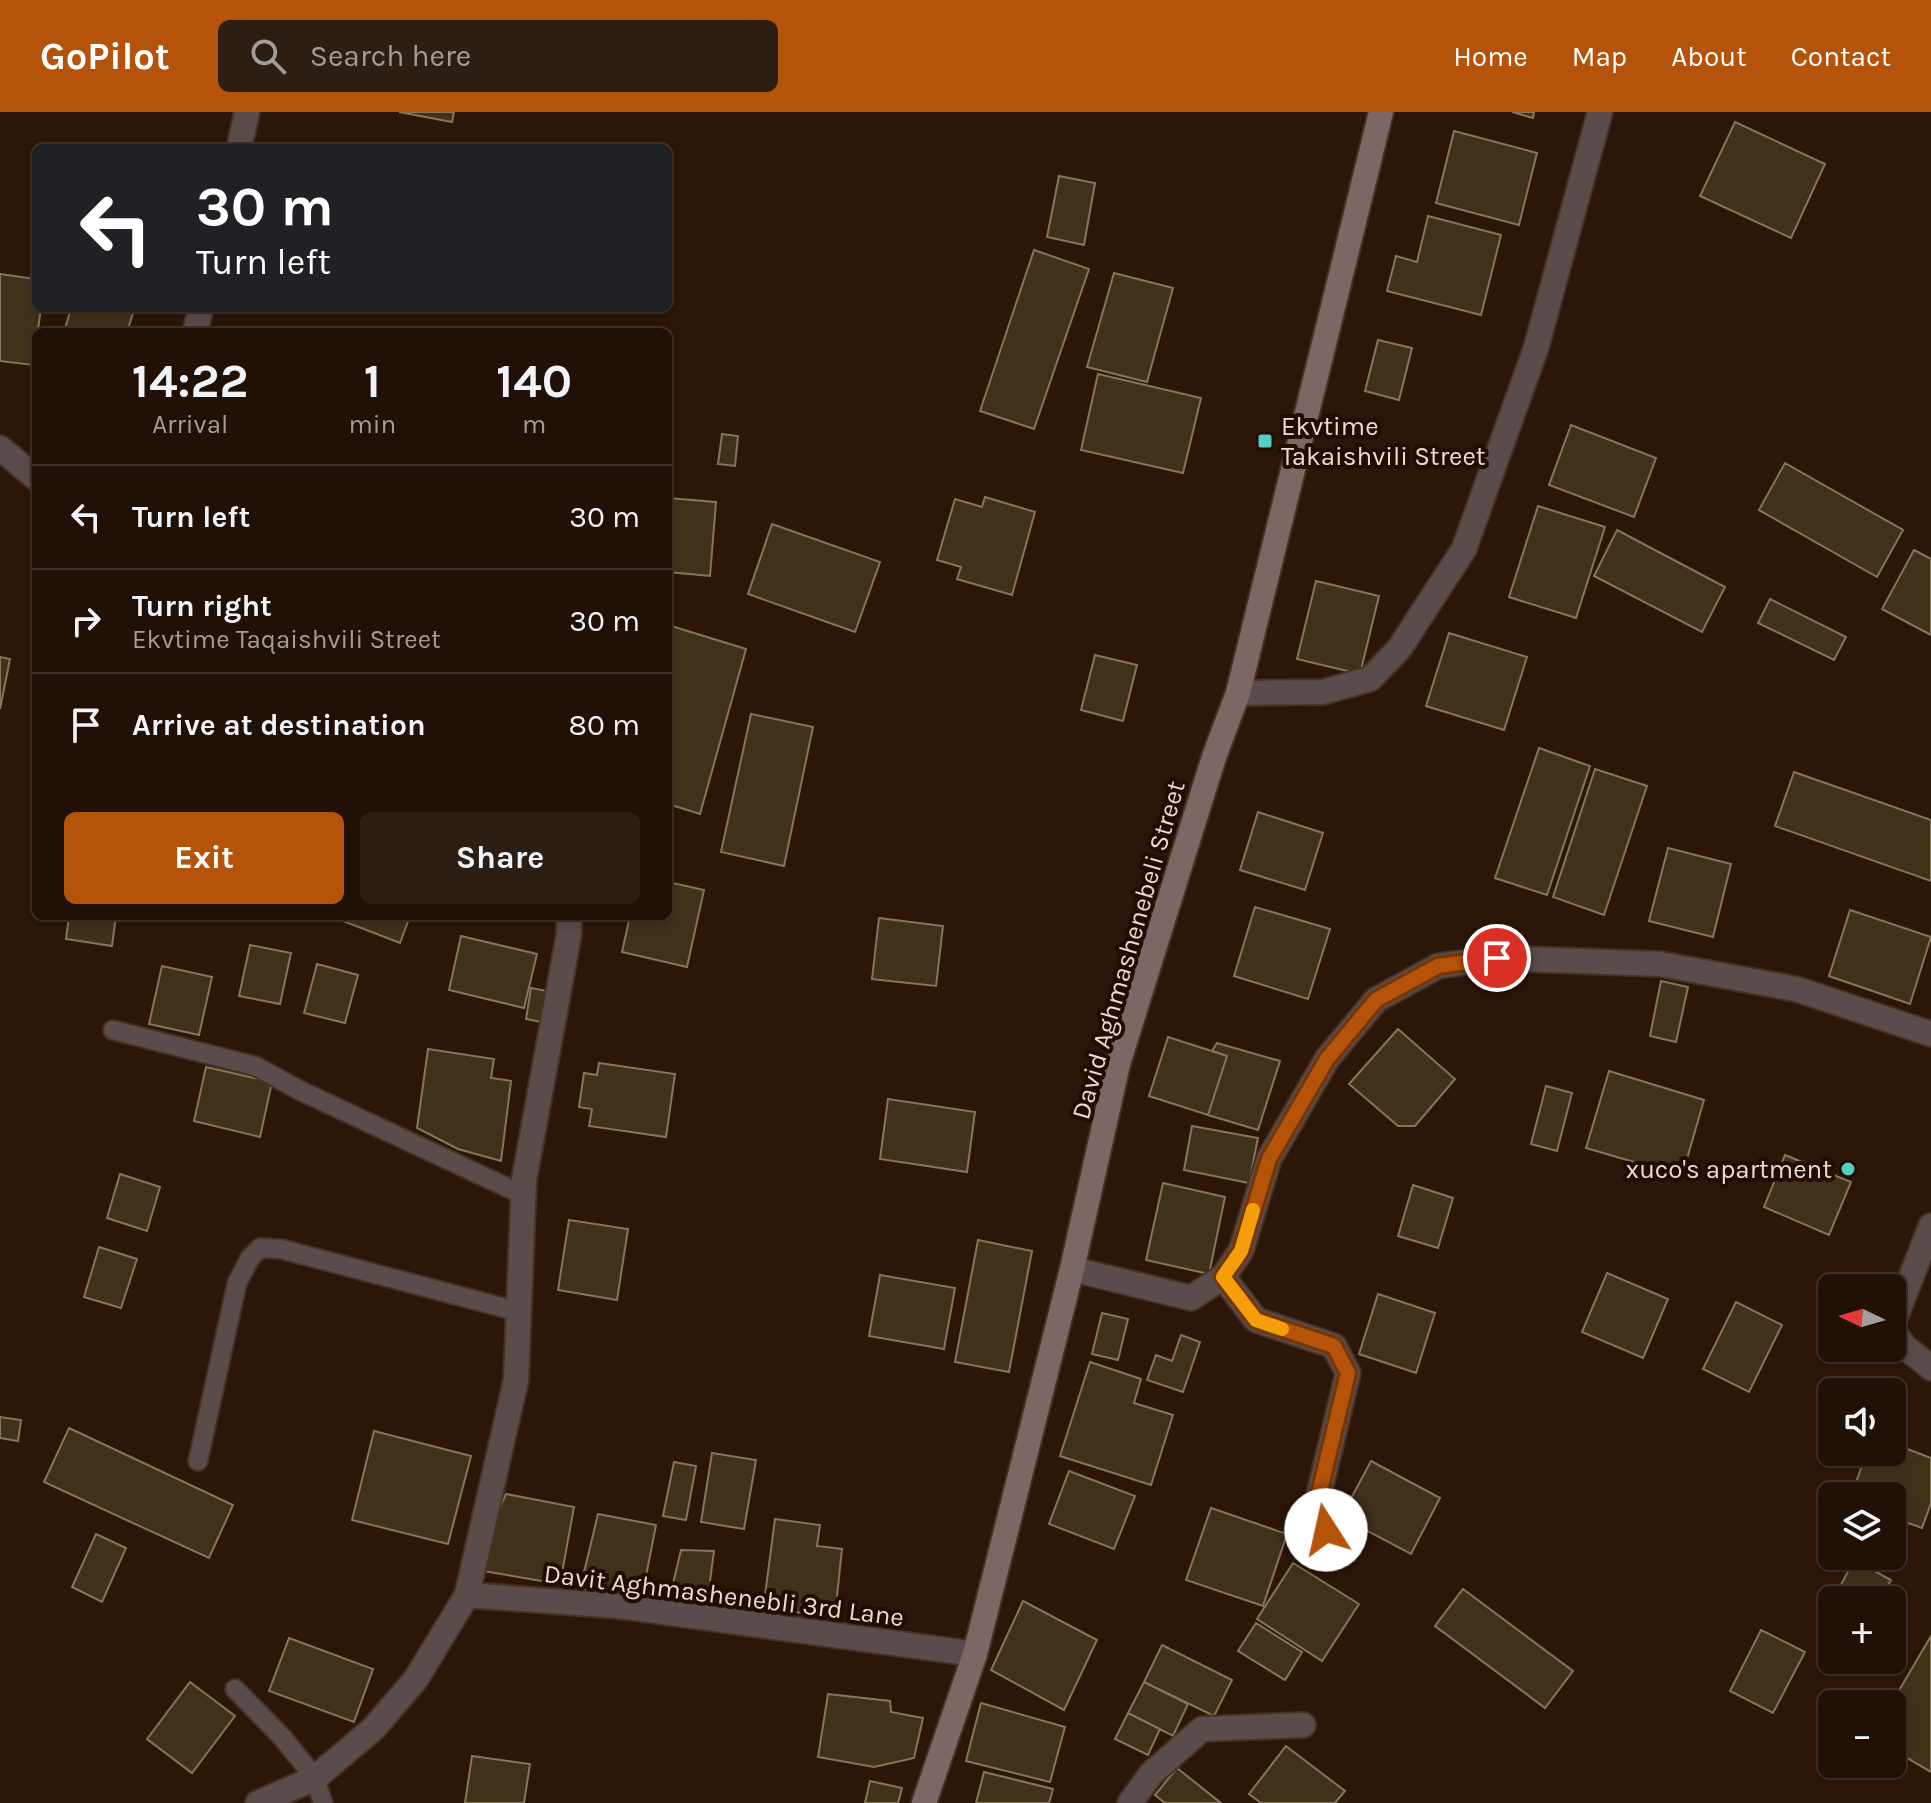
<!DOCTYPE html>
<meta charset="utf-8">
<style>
:root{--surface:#211006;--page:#2d1e14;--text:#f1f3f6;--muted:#a29d9b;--line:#3e3028;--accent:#b45309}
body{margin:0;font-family:Karla,sans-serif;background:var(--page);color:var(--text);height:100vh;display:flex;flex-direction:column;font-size:30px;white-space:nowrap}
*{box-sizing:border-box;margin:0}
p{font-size:26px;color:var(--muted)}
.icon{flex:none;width:44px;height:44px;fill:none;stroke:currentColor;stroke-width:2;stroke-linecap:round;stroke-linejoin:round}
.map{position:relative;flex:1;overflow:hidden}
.drawer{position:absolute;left:32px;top:216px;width:640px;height:592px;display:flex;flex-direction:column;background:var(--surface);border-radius:12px;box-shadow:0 4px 12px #0003,0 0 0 2px var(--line)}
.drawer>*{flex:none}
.top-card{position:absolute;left:32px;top:32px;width:640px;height:168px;border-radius:12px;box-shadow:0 4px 12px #0003,0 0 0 2px var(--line);background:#202124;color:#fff;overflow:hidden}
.needle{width:52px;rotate:275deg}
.tools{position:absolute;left:1818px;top:1162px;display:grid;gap:16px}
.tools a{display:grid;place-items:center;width:88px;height:88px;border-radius:12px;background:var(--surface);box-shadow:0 4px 12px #0003,0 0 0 2px var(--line);font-size:40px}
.pin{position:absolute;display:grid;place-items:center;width:68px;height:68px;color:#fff;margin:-34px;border:4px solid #fff;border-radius:50%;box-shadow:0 2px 8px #0007}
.me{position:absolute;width:88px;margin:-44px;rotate:350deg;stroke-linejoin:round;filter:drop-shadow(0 0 6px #0008)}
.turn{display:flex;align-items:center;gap:28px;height:168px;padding:0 32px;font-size:36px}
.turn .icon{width:104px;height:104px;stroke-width:2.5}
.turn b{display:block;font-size:56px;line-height:68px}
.eta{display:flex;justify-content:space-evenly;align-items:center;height:136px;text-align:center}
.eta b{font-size:48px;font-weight:700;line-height:56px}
.primary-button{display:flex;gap:16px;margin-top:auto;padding:16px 32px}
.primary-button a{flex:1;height:92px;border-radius:12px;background:var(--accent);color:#fff;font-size:32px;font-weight:700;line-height:92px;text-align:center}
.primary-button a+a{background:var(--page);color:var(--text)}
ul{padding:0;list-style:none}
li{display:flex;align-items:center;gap:24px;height:104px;padding:0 32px;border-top:2px solid var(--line)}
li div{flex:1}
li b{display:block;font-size:30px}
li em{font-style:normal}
header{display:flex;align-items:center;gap:48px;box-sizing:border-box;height:112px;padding:0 40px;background:var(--accent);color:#fff}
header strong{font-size:38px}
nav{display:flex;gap:44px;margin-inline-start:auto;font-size:28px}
.search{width:560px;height:72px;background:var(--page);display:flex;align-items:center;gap:20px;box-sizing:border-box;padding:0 28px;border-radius:12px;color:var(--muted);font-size:30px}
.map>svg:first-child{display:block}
</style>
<header>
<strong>GoPilot</strong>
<div class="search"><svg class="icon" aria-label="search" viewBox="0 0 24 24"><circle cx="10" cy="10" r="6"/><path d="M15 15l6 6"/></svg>Search here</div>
<nav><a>Home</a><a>Map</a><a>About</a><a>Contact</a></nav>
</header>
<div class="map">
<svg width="1931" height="1691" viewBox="0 0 1931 1691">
<rect width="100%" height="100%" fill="#2c1608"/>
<path fill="#40321a" stroke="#85755b" stroke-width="2" d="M399,0H454L452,10Z
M1512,0H1534L1533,6Z
M1735,10L1825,52L1791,126L1700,84Z
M1454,19L1537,41L1519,113L1436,91Z
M1059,64L1095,71L1084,133L1047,125Z
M1428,104L1501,123L1481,203L1387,179L1396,144L1417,150Z
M1034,138L1089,157L1034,317L980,299Z
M1114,161L1173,176L1147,270L1087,255Z
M0,162L36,167V196H41L33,253L0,249Z
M71,196H128L134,198L127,220H64Z
M1378,228L1412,236L1399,288L1365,279Z
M1098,262L1201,286L1183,361L1081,338Z
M1571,313L1656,346L1634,405L1549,373Z
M722,322L738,324L735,354L718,352Z
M1785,351L1903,418L1877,465L1759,398Z
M985,385L1035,400L1012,483L957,467L961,455L937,448L955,387L982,395Z
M668,386L716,390L710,464L668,460Z
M1538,394L1605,415L1576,506L1509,485Z
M772,412L880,450L855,520L748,482Z
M1617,418L1725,475L1702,520L1594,464Z
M1914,438L1931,447V523L1882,497Z
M1316,469L1379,484L1360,562L1297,547Z
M1770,487L1846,525L1834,548L1758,511Z
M668,513L746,537L700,702L668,692Z
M1449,521L1527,545L1504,618L1426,594Z
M1095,543L1137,553L1123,609L1081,598Z
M0,545L10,547L0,597Z
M751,602L813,615L784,754L721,740Z
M1539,636L1590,654L1547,783L1495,766Z
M1595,657L1647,674L1604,803L1553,785Z
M1794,660L1931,708V769L1775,714Z
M1258,700L1323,721L1305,778L1240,758Z
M1668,736L1731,752L1713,825L1649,809Z
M668,770L704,778L687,855L622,840L630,804H668Z
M1255,795L1330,817L1308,887L1234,864Z
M1850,798L1931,825L1910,892L1829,864Z
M69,804H116L112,834L66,827Z
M330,804H410L400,831Z
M879,806L943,814L936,874L872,867Z
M461,824L537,842L524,896L449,878Z
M250,833L291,841L280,892L239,884Z
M317,852L358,863L345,911L304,901Z
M162,854L212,865L199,923L149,912Z
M1661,869L1688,875L1676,930L1650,924Z
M531,876L547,879L541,910L526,907Z
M1398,917L1455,967L1415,1014H1398L1349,972Z
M1168,925L1227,944L1208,1003L1149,984Z
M1217,931L1280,949L1258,1018L1208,1003L1227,944L1212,939Z
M428,937L494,947L491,966L511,969L501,1049L458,1037L417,1016Z
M599,951L675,962L666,1025L589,1014L592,997L579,995L584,961L597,963Z
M206,955L272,970L260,1025L194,1009Z
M1609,959L1704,988L1682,1064L1586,1036Z
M1546,974L1572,981L1557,1039L1531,1032Z
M888,987L975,1000L967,1060L880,1047Z
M1192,1014L1258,1026L1249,1071L1184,1058Z
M1785,1043L1851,1070L1829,1123L1764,1095Z
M120,1062L160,1075L147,1119L107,1106Z
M1163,1071L1225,1085L1209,1162L1146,1148Z
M1413,1073L1453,1086L1438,1136L1398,1124Z
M569,1108L628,1117L617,1188L558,1178Z
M978,1128L1032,1139L1009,1260L955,1250Z
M99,1135L137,1147L121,1196L84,1185Z
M1607,1161L1668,1187L1643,1246L1582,1220Z
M880,1163L955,1176L944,1237L869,1224Z
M1378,1182L1435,1201L1416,1261L1359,1242Z
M1736,1190L1782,1213L1749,1280L1703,1257Z
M1102,1201L1128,1207L1118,1248L1092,1242Z
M1181,1223L1200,1230L1183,1280L1147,1268L1156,1243L1172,1249Z
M1090,1250L1141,1267L1134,1291L1173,1303L1151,1373L1060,1344Z
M0,1305L21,1308L18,1329L0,1326Z
M69,1316L233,1393L209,1446L44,1370Z
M374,1319L471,1344L448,1432L352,1408Z
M1892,1331L1931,1346V1391L1922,1416L1892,1405V1384H1851L1867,1340H1892Z
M712,1341L756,1348L744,1417L701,1410Z
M1371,1349L1440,1386L1411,1442L1341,1405Z
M674,1350L696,1354L686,1408L663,1404Z
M1069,1359L1135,1384L1114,1437L1049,1412Z
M506,1382L574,1395L560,1472L483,1459L495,1406Z
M1211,1396L1287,1422L1263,1494L1186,1468Z
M598,1402L656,1413L642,1485L580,1477Z
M775,1407L820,1413L817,1434L842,1437L835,1503L763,1498Z
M96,1422L126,1436L102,1490L72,1475Z
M681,1438L714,1439L707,1492L669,1488Z
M1854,1448L1891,1468L1880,1488H1838L1834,1486Z
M1293,1451L1359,1492L1322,1549L1257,1507Z
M1463,1477L1573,1559L1545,1596L1435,1514Z
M1023,1489L1097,1528L1064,1598L991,1558Z
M1256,1511L1302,1540L1285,1568L1238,1539Z
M1761,1518L1805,1540L1773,1601L1730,1579Z
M1931,1524V1660L1892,1637L1891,1592Z
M289,1526L373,1557L354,1610L269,1579Z
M1162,1533L1232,1568L1214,1604L1144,1570Z
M190,1570L235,1604L192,1661L147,1627Z
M1144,1570L1188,1592L1173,1624L1128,1601Z
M828,1582L890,1589L891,1600L923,1606L914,1646L874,1655L818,1645Z
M981,1591L1065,1615L1050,1670L966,1649Z
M1128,1601L1160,1617L1148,1643L1115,1627Z
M1286,1634L1345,1679L1335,1691H1261L1249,1682Z
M472,1644L530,1652L524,1691H465Z
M1177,1656L1221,1691H1165L1155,1683Z
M984,1660L1053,1677L1049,1691H976Z
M870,1669L902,1676L898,1691H865Z"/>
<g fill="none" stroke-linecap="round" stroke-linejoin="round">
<defs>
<path id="lane" d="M113,918L255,954L301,979L523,1083
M198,1349L237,1171L250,1146L260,1136L281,1137L520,1200
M235,1577L282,1625L315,1666L323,1691"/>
<path id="street" d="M239,36L247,0
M195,220L201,196
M0,336L36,366
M1238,581L1323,580L1370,567L1399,537L1464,437L1536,236L1600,0
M1072,1157L1191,1186L1223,1165L1241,1139L1269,1047L1327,947L1376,888L1438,854L1497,846L1660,852L1796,877L1931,922
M1223,1165L1256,1208L1334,1234L1348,1261L1318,1386L1326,1418
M1892,1214L1931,1114
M1892,1218L1904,1234L1931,1256
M467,1483L619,1494L975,1542
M258,1691L315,1666L373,1617L416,1567L467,1483L516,1268L524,1068L569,822V804
M1130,1691L1151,1662L1202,1617L1303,1613"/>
<path id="secondary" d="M924,1691L975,1542L1072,1157L1118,952L1214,645L1238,581L1381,0"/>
</defs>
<use href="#lane" stroke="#473124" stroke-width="22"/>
<use href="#street" stroke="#473124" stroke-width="28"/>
<use href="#secondary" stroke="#473124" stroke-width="28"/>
<use href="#lane" stroke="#5a4c4a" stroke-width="18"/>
<use href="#street" stroke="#5a4c4a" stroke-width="24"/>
<use href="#secondary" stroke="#7d6764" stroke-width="24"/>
</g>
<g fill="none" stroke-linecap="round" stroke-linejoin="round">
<defs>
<path id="route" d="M1326,1418L1318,1386L1348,1261L1334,1234L1256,1208L1223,1165L1241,1139L1269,1047L1327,947L1376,888L1438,854L1497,846"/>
</defs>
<use href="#route" stroke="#753606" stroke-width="20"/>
<use href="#route" stroke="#b45309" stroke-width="14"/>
<path stroke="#f59e0b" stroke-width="14" d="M1253,1098L1241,1139L1223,1165L1256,1208L1282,1217"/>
</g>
<g fill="#55cec4" stroke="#220d02" stroke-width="3">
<rect x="1257" y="321" width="16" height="16" rx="4"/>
<circle cx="1848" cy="1057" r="8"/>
</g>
<g text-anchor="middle" stroke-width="8" stroke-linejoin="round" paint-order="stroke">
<g font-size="26" fill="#eadad1" stroke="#220d02" text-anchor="start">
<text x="1281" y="323">Ekvtime<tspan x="1281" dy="30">Takaishvili Street</tspan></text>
<text x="1832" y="1066" text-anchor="end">xuco's apartment</text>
</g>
<g font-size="26" fill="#eadad1" stroke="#220d02">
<text transform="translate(1128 838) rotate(-74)" y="9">David Aghmashenebeli Street</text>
<text transform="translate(724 1483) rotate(7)" y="9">Davit Aghmashenebli 3rd Lane</text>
</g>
</g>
</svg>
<div class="tools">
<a><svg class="needle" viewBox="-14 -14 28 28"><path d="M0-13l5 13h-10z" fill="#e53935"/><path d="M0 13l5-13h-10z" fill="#a29d9b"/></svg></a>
<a><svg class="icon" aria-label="sound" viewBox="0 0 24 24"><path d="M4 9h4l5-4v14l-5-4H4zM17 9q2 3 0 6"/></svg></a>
<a><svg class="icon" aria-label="layers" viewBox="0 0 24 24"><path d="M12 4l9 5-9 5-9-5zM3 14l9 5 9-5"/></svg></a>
<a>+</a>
<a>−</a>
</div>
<div class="pin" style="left:1497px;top:846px;background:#d93025"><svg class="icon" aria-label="arrive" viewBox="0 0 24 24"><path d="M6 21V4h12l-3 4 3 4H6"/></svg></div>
<svg class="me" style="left:1326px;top:1418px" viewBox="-20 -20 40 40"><circle r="19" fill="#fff"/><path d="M0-13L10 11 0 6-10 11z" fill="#b45309"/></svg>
<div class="top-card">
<div class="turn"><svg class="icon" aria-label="left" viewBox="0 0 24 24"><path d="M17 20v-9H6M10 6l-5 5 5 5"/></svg><div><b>30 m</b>Turn left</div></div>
</div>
<section class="drawer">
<div class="eta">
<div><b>14:22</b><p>Arrival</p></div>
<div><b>1</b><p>min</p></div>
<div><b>140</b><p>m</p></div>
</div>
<ul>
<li><svg class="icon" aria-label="left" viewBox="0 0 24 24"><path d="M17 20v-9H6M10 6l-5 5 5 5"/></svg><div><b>Turn left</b></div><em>30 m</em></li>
<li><svg class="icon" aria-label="right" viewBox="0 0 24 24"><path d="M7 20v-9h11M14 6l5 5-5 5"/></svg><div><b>Turn right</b><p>Ekvtime Taqaishvili Street</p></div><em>30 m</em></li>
<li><svg class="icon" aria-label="arrive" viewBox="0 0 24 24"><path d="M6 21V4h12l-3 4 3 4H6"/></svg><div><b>Arrive at destination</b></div><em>80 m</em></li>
</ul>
<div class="primary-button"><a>Exit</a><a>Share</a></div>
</section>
</div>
